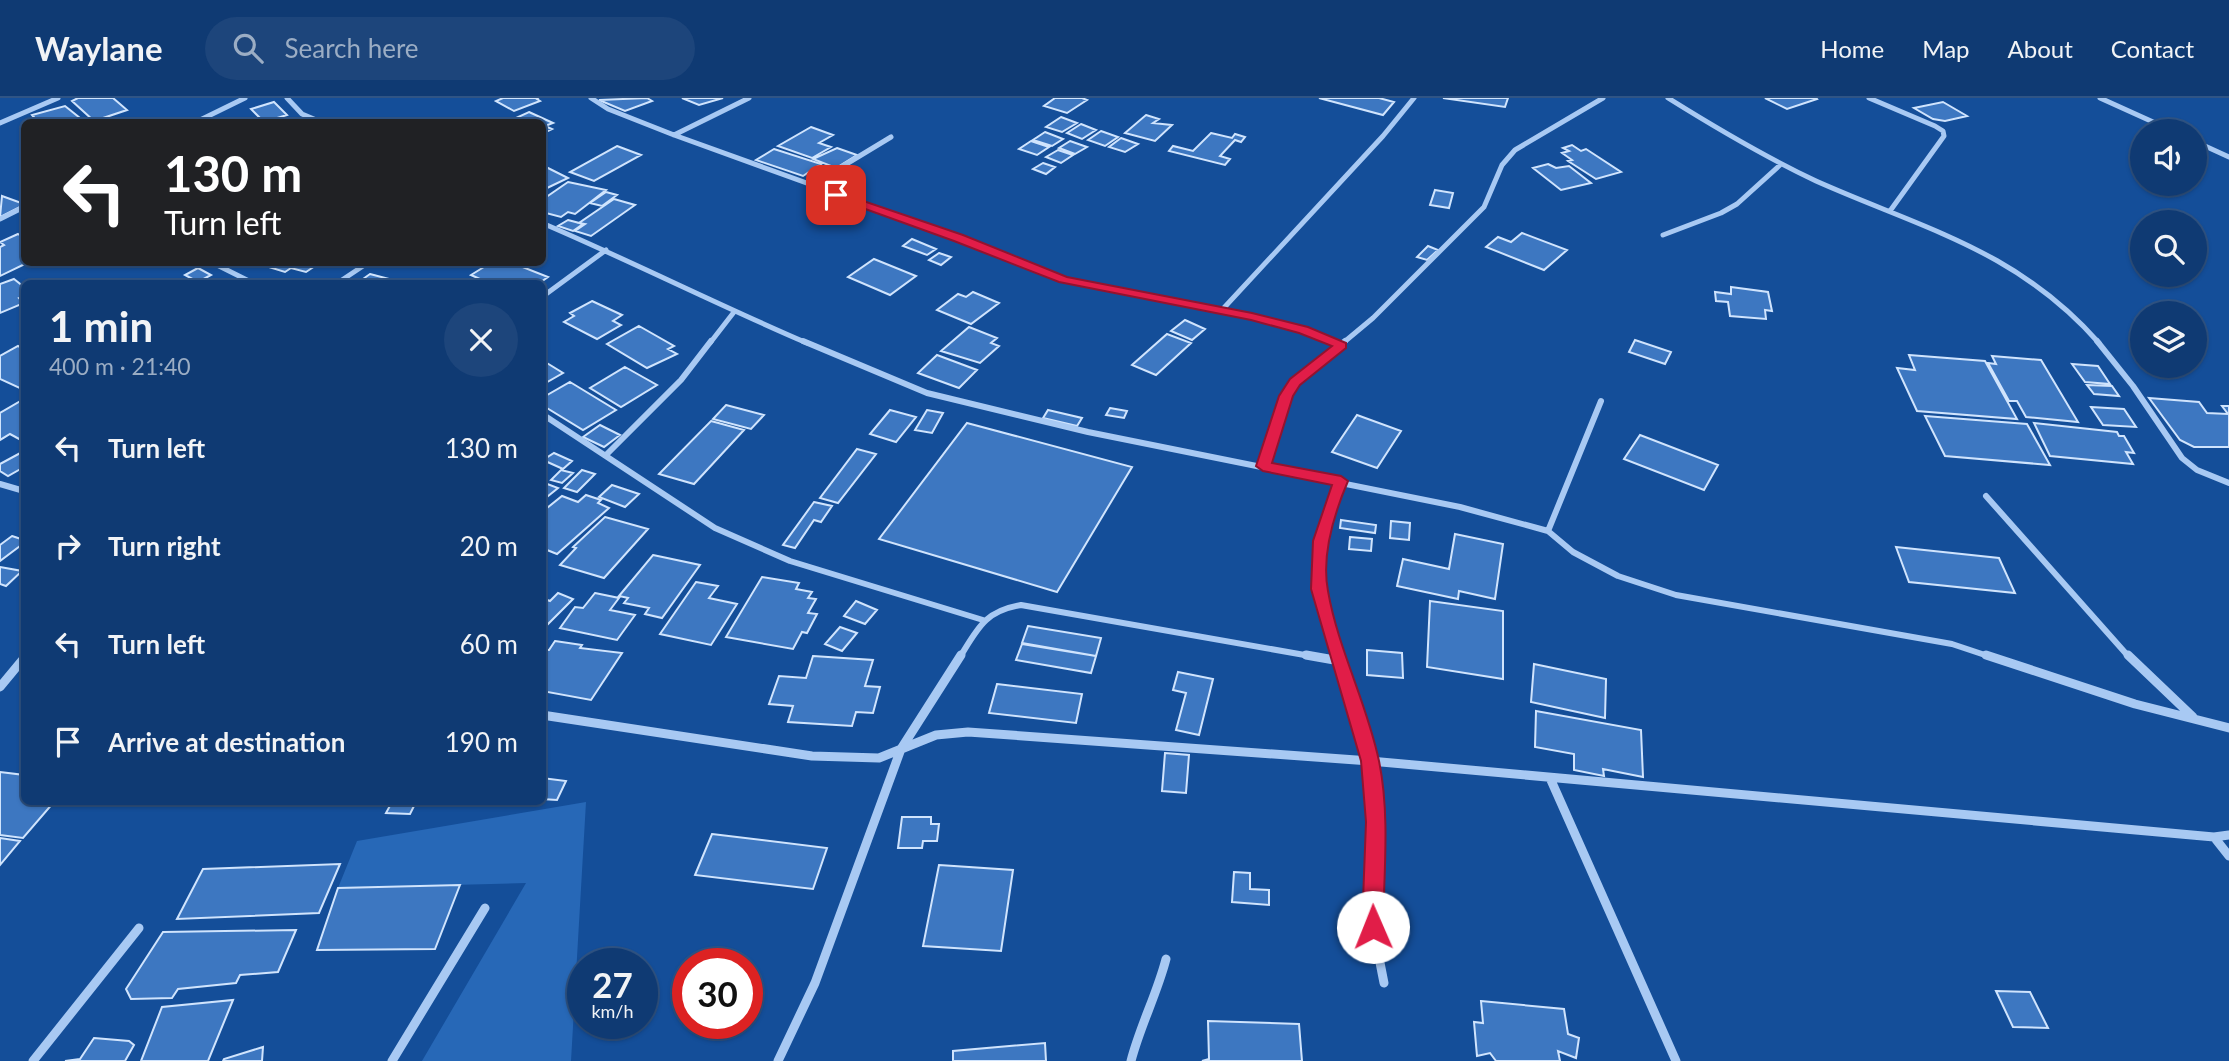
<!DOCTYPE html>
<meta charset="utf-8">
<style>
:root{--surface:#0f3a73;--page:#1d457b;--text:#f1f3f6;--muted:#9badc4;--line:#2f5485}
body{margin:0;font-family:Lato,sans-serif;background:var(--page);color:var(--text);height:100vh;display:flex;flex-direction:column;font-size:26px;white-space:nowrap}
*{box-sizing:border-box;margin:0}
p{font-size:23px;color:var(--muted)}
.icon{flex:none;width:38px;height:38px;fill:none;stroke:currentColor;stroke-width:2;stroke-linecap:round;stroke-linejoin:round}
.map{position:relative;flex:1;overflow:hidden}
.drawer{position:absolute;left:21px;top:182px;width:525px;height:525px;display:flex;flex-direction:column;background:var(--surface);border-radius:10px;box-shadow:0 2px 5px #0004,0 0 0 2px var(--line)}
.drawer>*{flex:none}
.banner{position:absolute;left:21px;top:21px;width:525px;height:147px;border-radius:10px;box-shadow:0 2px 5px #0004,0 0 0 2px var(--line);background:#202124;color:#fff;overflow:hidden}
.tools{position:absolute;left:2130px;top:21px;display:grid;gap:14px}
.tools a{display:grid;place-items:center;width:77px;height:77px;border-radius:50%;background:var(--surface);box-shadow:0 2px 5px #0004,0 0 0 2px var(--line);font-size:35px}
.speed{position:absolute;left:567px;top:850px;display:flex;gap:14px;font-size:35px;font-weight:700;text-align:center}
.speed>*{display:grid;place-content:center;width:91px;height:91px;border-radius:50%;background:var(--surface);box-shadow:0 2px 5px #0004,0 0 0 2px var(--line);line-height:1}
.speed small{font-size:18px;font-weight:400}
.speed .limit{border:10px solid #d22;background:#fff;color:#111}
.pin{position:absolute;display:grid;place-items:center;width:60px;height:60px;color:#fff;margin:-30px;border-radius:14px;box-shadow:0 4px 10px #0006}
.me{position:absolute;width:77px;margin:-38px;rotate:359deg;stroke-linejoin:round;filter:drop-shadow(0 0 5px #0008)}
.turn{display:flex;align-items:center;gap:24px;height:147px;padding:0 28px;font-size:32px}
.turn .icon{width:91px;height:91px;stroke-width:2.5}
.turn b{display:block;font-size:49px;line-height:60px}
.round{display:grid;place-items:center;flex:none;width:74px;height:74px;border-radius:37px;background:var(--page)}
.summary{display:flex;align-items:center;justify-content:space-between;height:119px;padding:0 28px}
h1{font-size:42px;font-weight:700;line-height:52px}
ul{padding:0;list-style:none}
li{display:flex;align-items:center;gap:21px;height:98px;padding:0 28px}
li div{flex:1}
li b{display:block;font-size:26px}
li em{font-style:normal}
header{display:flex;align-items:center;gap:42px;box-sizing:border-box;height:98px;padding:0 35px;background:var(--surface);border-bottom:2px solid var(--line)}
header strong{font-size:33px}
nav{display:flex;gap:38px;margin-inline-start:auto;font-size:24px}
.search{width:490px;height:63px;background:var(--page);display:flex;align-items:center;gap:18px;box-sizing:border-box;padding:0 24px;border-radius:38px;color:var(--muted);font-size:26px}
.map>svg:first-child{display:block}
</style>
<header>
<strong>Waylane</strong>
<div class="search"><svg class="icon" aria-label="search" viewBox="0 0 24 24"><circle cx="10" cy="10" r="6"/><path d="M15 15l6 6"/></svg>Search here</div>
<nav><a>Home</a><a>Map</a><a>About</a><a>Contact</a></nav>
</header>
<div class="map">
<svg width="2229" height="963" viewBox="0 0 2229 963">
<rect width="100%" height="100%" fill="#144e99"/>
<path fill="#2768b7" d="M586,704L571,963H422L526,785L338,790L357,743Z"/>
<path fill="#3d77c1" stroke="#d0e4fd" stroke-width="2" d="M78,0H113L127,12L94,23L72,3Z
M503,0H538L537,1L540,3L514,13L496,3Z
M647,0L652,3L625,13L599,2Z
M682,0H723L699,7Z
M1055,0H1082L1087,2L1067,15L1044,8Z
M1319,0H1379L1394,4L1383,17Z
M1443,0H1508L1505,9Z
M1765,0H1816L1817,1L1787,11Z
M274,4L287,17L264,24L251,11Z
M1943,4L1967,18L1945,23L1933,21L1914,10Z
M65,8L85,24H38L32,17Z
M529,14L553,25L545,28L552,31L542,36V24H507Z
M1146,17L1159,21L1153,25L1172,27L1155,43L1125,35Z
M1061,19L1077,25L1062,34L1046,29Z
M1081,26L1096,32L1082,41L1067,35Z
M811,29L833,37L819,45L831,49L812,60L778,48Z
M1101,33L1118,39L1105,48L1088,42Z
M1045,34L1063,41L1052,48L1033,42Z
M1211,35L1232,40L1235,36L1245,39L1241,44L1235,42L1220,58L1230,61L1225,67L1169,53L1173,48L1193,53Z
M1121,40L1138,46L1125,54L1109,49Z
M1031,43L1049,49L1037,57L1019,51Z
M1070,43L1087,49L1075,56L1059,50Z
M1572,47L1581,53L1586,51L1621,74L1596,81L1568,63L1572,62L1562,55L1569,53L1563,50Z
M617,48L641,57L594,83L570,74Z
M837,50L857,57L836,70L813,61Z
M774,51L821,66L803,78L756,62Z
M1058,52L1073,57L1061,65L1046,59Z
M1043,65L1055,69L1046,76L1033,71Z
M1548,66L1556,70L1569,68L1591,85L1561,92L1533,70Z
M542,67L568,80L545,91L542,89Z
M568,84L606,92L575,116L568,114L561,119L542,114L546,110L542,109V102Z
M1435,92L1453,95L1449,110L1430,107Z
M606,94L617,97L602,108L590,105Z
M2,98L24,106V107L0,119Z
M614,101L635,107L591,138L575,133L585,126L579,125Z
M568,122L583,126L573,133L558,128Z
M1522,135L1567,152L1544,172L1486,149L1498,139L1511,144Z
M18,136L24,140V164H29L0,178V149L4,147L0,144Z
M912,141L936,151L927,157L903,148Z
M1428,148L1438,152L1427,162L1417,159Z
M939,155L951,159L941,167L929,162Z
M874,161L916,178L890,197L848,179Z
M261,164H321L306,174L291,170L285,174L259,166Z
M492,164H510L548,179L538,186H491L471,177Z
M198,170L211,177L198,184L185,177Z
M370,176L408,186H356Z
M14,181L24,189V198L19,200L24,205L0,215V186Z
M1731,189L1768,194L1772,213L1765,212L1766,221L1730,218L1728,204L1716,203L1715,194L1731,196Z
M973,194L999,205L971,226L937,212L958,196L966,199Z
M592,203L622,217L613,223L621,227L597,241L564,224L574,218L570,215Z
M1185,222L1205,231L1192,242L1171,233Z
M639,228L674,248L668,251L677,256L647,270L607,246Z
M969,229L997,240L991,245L999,248L980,265L941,253Z
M1167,236L1191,245L1156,277L1132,267Z
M1635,242L1671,254L1665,266L1629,254Z
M18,248L24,251V292L0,281V258Z
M937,257L977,272L959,290L918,275Z
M1909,257L1985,263L2017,321L1917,313L1897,270L1915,272Z
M1992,258L2041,262L2078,324L2026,319L2017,303H2009L1988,265L1996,266Z
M542,262L563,275L542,287Z
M2072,266L2098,268L2110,286L2085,284Z
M625,269L657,287L621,309L590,290Z
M570,284L616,312L583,332L542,307V300Z
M2087,287L2112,288L2119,298L2094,296Z
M2149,300L2199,304L2207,315L2228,316L2222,308H2229V349H2194L2180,342Z
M24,301V340L21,342L10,336L0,342V315Z
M726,307L764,317L751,331L713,321Z
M2091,309L2124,311L2136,329L2103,327Z
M1110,310L1127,313L1124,320L1106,317Z
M890,312L916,319L896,344L870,336Z
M927,312L943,315L932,335L915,332Z
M1048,312L1082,320L1077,328L1043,320Z
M1357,317L1401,333L1377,370L1332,354Z
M1925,318L2027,326L2050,367L1945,358Z
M711,323L744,332L694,386L659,376Z
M967,325L1132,369L1057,494L879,441Z
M2034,325L2117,334L2119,338H2124L2134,355L2126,354L2133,366L2050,358Z
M600,327L620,337L604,349L583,339Z
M1640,337L1718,367L1704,392L1624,361Z
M857,351L876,356L838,405L820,400Z
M24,353V369L8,378L0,373V366Z
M554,355L572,363L563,371L543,362Z
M561,372L573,375L562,385L551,382Z
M582,372L595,376L577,394L564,390Z
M542,384L558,390L542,403Z
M612,387L639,396L625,409L599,399Z
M586,397L601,402L598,405L609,410L557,456L542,450V414L562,398L578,404Z
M814,404L832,408L821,424L814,422L795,450L783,447Z
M605,419L648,431L604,480L560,467L576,450L573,449Z
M1341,422L1376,427L1375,435L1340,430Z
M1391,423L1410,425L1409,442L1390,440Z
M1455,436L1503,446L1495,501L1459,493L1458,501L1397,488L1403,461L1449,471Z
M12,438L24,442V445L0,463V447Z
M1350,439L1372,441L1371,453L1349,451Z
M1896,449L1999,460L2015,495L1909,484Z
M653,457L700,467L662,520L645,516L649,510L624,505L628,500L619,498Z
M0,469L22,473L6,488L0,486Z
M762,479L799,485L796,491L812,494L808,500L816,501L808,515L817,516L807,535L802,534L793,551L726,539Z
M696,484L718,488L709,500L737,506L711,547L660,536Z
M558,495L573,501L542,532V500L550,503Z
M595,495L619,500L610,512L635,517L617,542L560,530L575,509L583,510Z
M856,503L877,512L865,526L844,518Z
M1430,503L1503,513V581L1427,569Z
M1028,528L1101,540L1096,558L1022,545Z
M840,529L857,535L842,553L825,546Z
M555,543L582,547L580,550L622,555L591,602L542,593V552H549Z
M1022,546L1096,558L1091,575L1016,562Z
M1367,552L1402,555L1403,580L1367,577Z
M813,558L873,562L865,588L880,589L873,615L856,614L852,628L788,624L793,608L769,606L779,578L806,580Z
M1534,566L1606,581L1605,620L1531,604Z
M1178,574L1213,581L1199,637L1176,632L1186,595L1173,592Z
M997,586L1082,596L1076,625L989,615Z
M1536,613L1641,632L1643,679L1603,671L1604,678L1574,672V656L1535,649Z
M1165,655L1189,657L1186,695L1162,693Z
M0,674L24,677V704H54L23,740L0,737Z
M542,680L566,683L557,702L542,701Z
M392,704H416L410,716L386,715Z
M902,719H931V726H939L937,743H923L922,750H898Z
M712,736L827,750L813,791L695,777Z
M0,740L20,743L0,767Z
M340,766L319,815L177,821L203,771Z
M939,767L1013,772L1001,853L923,848Z
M1234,774L1250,775V791L1269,792V807L1232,804Z
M460,787L435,851L317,852L338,790Z
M296,832L278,874L240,877L236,885L178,891L172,900L131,901L126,891L163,834Z
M1996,893L2030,894L2048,930L2013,929Z
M233,902L208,963H141L162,909Z
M1481,903L1564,911L1568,936L1579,940L1576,960L1558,953L1560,963H1496L1490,955L1477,958L1474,924L1483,925Z
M1208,923L1299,926L1302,963H1202L1209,961Z
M94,940L129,943L134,947L125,963H65L80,961Z
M1045,945L1046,963H953V953Z
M263,949L262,963H223L224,961Z"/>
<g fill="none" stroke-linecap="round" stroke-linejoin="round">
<path stroke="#a8c9f3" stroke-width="5" d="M287,0L302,16L321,24
M591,0L608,11L674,37L959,140L1063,182L1252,219L1303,232L1334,245
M1668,0C1716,30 1765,59 1816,83C1924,131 2017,152 2099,245
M1869,0L1935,28L1943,33L1944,38L1890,113
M2100,0L2173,33
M196,24L245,0
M0,25L58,0
M674,37L749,0
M2194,43L2229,59
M810,88L891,39
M0,121L24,109
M542,125C631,163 718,207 807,245
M1663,137L1721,115L1737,106L1780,67
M211,164L255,186
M336,186L369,164
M542,199L606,152
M1221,213L1383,38L1414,0
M710,245L734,214
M1343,245L1373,220L1484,109L1502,67L1515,52L1603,0"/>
<path stroke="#a8c9f3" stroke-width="6" d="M803,243L927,295L1088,334L1460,409L1548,433L1573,454L1618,478L1676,497L1952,546L1991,559
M1330,243L1342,248
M2097,243L2133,288L2182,360L2197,372L2229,385
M542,316L715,430L790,463L983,522
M606,357L681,282L711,243
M1263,368L1286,297L1295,284L1345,243
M0,386L24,393
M1986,398L2129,559
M1548,433L1601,303
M960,559C978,530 985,513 1021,507L1316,559
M1339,559C1333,537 1321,512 1319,490C1316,453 1326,416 1341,383"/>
<path stroke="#a8c9f3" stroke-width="9" d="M1306,557L1340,563
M1339,557L1370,663L1375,724L1373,829L1384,885
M1986,557L2135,606L2229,630
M2128,557L2193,619
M0,589L24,560
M542,617L812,658L879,660L936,637L968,634L1370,663L2214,739L2229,737
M1550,680L1676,963
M2214,739L2229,758
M33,963L139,830
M392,963L485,810
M778,963L815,885L901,651L961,557
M1131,963C1140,928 1157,896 1166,861"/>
</g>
<path fill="#e11d48" stroke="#92132f" stroke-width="2" d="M832,95H840L963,137L1067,179L1252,215L1308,229L1346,245V250L1300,287L1293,298L1272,365L1341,378L1348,383C1334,416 1321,457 1328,493C1338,551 1367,605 1379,663C1390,716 1384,775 1383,829L1380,836L1373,838L1365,836L1362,829L1366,724L1361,663L1311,491L1313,443L1332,387L1263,373L1256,368L1279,298L1290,281L1332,248L1299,235L1251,222L1059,184L954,143L832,99Z"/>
</svg>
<div class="tools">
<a><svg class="icon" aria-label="sound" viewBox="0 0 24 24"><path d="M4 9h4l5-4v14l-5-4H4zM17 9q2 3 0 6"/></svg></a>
<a><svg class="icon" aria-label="search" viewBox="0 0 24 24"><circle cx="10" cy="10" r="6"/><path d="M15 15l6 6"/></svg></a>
<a><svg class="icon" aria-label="layers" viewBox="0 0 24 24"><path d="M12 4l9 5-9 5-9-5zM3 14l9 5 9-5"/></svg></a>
</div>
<div class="speed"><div>27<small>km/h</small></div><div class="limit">30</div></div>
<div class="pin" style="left:836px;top:97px;background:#d93025"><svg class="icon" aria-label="arrive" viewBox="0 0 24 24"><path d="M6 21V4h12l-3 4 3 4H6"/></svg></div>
<svg class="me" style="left:1373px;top:829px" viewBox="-20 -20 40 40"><circle r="19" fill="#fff"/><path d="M0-13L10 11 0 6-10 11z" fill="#e11d48"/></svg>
<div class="banner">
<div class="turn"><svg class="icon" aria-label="left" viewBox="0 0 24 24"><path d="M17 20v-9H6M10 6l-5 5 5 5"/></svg><div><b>130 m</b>Turn left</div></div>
</div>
<section class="drawer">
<div class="summary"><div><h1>1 min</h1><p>400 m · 21:40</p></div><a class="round"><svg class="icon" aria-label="close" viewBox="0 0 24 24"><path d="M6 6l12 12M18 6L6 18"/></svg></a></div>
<ul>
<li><svg class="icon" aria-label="left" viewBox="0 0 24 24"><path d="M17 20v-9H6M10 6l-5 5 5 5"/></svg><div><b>Turn left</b></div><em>130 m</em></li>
<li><svg class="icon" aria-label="right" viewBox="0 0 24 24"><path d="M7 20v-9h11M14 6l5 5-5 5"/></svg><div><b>Turn right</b></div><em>20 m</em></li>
<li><svg class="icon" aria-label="left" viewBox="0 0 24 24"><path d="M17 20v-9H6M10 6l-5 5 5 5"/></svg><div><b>Turn left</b></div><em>60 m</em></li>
<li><svg class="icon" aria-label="arrive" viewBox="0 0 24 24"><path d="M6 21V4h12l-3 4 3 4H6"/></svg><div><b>Arrive at destination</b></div><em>190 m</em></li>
</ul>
</section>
</div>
